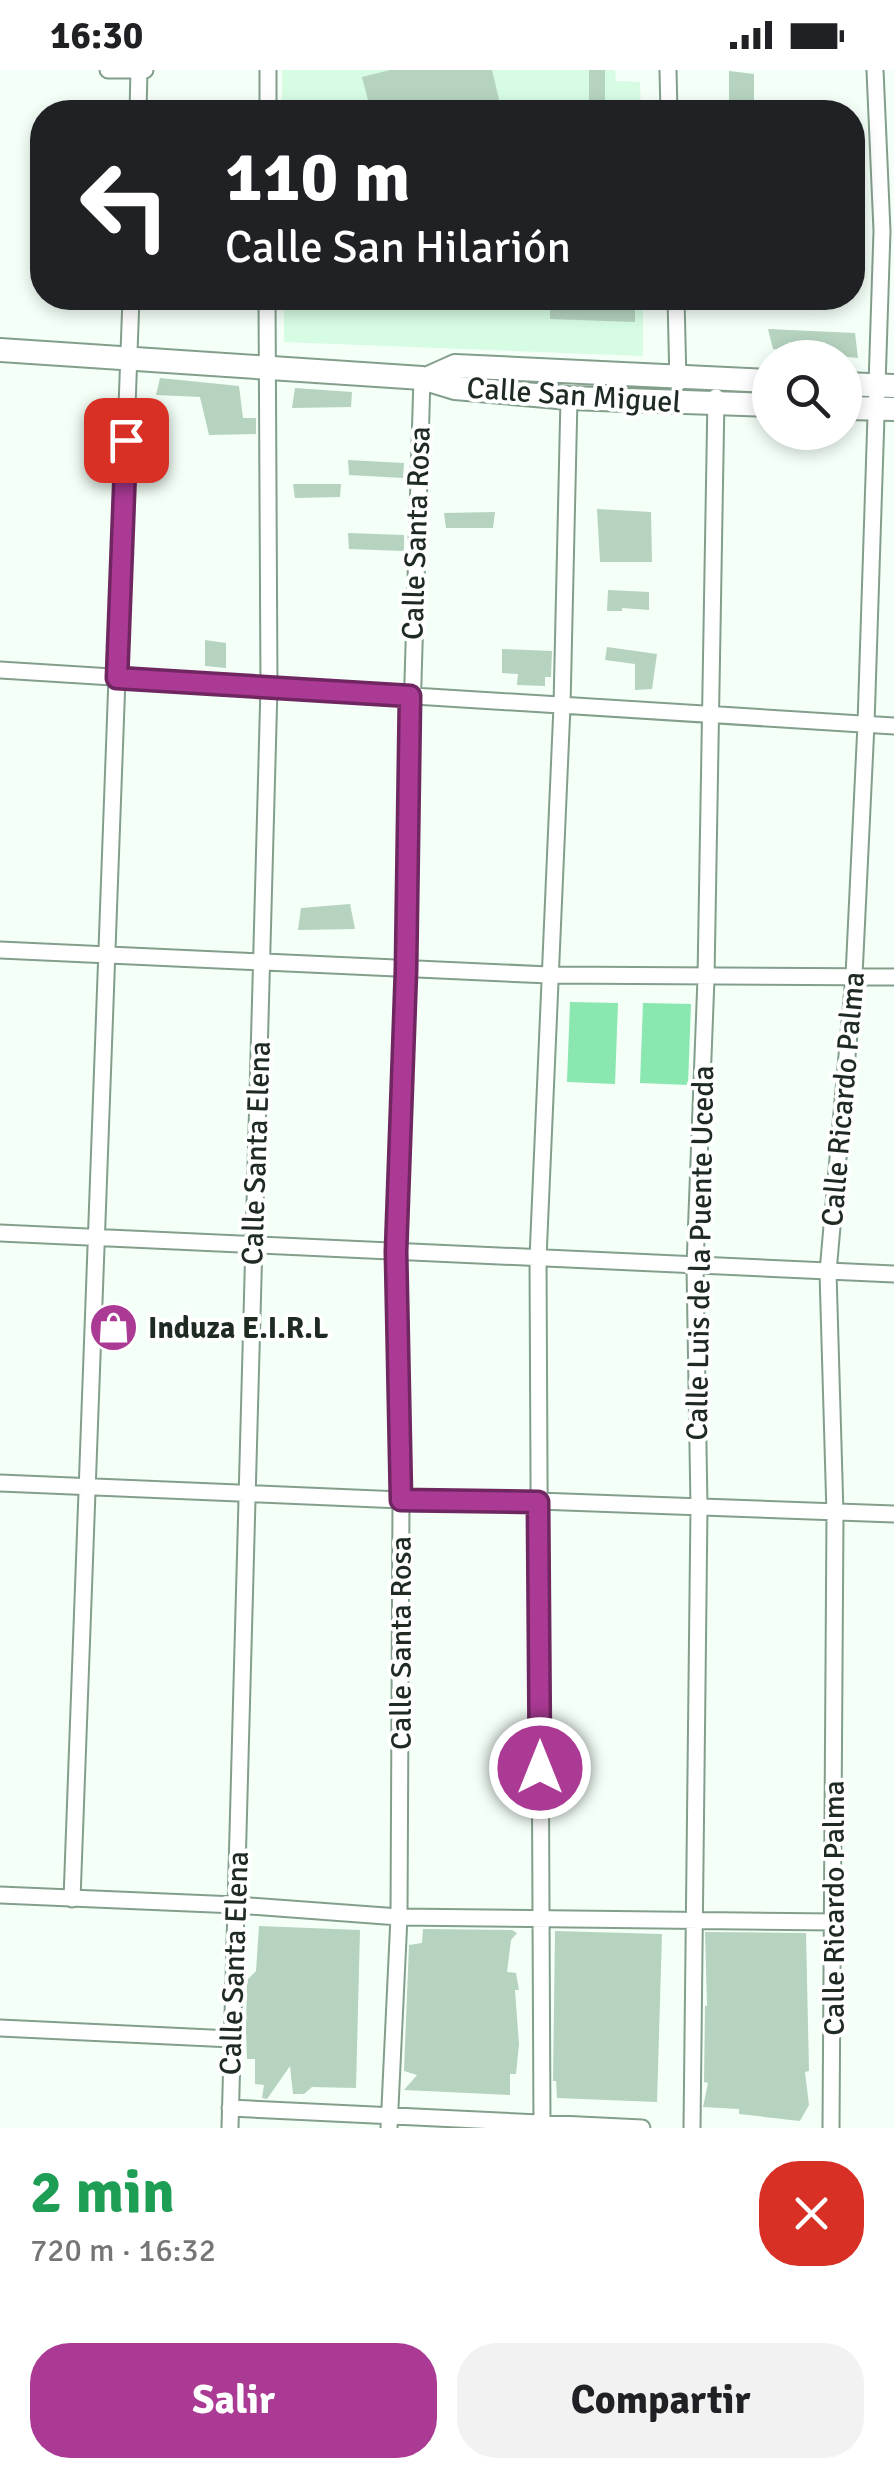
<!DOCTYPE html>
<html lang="es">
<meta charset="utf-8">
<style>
:root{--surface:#fff;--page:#f2f2f2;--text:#202124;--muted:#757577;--accent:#ab3a95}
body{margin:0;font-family:Signika,sans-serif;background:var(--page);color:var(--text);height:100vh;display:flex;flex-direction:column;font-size:38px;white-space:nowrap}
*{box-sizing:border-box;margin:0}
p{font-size:32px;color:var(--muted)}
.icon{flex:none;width:55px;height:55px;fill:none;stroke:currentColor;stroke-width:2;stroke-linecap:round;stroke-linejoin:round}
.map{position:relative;height:2058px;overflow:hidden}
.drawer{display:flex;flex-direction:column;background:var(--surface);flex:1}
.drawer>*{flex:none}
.hud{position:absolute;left:30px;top:30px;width:835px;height:210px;border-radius:40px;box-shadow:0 5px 15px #0003;background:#202124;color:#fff;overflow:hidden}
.buttons{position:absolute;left:752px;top:270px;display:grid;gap:20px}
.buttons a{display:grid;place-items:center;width:110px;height:110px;border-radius:50%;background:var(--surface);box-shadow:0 5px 15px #0003;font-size:50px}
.pin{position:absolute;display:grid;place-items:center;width:85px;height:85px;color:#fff;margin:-42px;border-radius:20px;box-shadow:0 5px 15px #0006}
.me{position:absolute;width:110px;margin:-55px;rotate:0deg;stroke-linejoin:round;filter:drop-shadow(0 0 8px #0008)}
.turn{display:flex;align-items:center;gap:35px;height:210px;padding:0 30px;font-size:45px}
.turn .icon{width:130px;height:130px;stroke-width:2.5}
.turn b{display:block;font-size:70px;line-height:85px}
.round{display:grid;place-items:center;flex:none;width:105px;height:105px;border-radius:40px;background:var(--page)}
.head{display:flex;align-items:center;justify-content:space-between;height:170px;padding:0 30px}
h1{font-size:60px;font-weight:700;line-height:75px;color:#1e9e55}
.button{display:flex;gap:20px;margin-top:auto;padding:20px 30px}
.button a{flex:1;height:115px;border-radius:40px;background:var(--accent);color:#fff;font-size:40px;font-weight:700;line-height:115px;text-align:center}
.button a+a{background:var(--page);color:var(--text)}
.status{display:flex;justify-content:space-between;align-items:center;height:70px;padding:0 50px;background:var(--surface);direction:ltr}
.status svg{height:28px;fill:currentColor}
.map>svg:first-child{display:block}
</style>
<div class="status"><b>16:30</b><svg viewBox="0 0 49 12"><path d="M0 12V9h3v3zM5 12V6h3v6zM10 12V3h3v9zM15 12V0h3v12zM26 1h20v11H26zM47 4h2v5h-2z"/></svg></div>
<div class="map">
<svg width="894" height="2058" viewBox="0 0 894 2058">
<rect width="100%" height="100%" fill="#f3fff7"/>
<path fill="#d6fce3" d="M282,0H615L616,11L640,12L641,42H282Z
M284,228H643V286L284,272Z"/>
<path fill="#8ae7b0" d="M570,932L618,933L615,1014L567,1012Z
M643,933L691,934L688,1015L640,1013Z"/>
<path fill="#b5d3bf" d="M390,0H492L502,42H371L362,7Z
M589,0H605V41H589Z
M729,1L754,4V42H729Z
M550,228H635V252L550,249Z
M768,259L855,263L858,288L773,279Z
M160,308L239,316L243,348H256V364L209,365L200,327L156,325Z
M295,318L352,322L351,337L292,338Z
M348,390L404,393L403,408L349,405Z
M293,414H341L340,427L295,428Z
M597,439L651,442L652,492H600Z
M495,442L493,458H446L444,443Z
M348,463L404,465V481L349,479Z
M608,520L649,522V540L622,538V541H607Z
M205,570L226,573V598L205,596Z
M607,577L657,584L652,619L635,620V594L605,590Z
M502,579L552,581L551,607H545V616L517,615L518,604L502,603Z
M350,834L355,859L298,860L301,838Z
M259,1856L360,1860L356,2018L312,2017L304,2024H293L290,1996L267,2029L262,2028L264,2015L255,2014V1989H247L246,1960L247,1910L256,1901Z
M423,1859L512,1860L517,1863L511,1870L507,1902L516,1903L519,1920H515L519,1974L516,2004H510V2025L404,2020L417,2005L404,2001L409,1875L422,1873Z
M555,1861L662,1864L657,2032L557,2028L556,2011H553Z
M705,1862L806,1863L809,2001L805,2002L809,2035L800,2051L739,2044V2039L703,2037L708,2013L704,2012L705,1936H707Z"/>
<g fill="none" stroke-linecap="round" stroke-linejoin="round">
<defs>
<path id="street" d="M108,0H145
M668,0L669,42
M138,42L139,0
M268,42V0
M676,228L678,313
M0,600L894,656
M0,880L549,905L894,907
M0,1163L894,1204
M0,1413L401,1430L538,1431L894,1444
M0,1825L236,1835L399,1847L835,1852
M72,1829L131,228
M0,1958L232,1969
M230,2038L642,2058
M230,2058L269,617L267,228
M389,2058L399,1847L401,1430L396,1182L422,308
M542,2058L538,1188L562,636L569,328
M692,2058L699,1437L695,1196L706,908L716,327
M831,2058L835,1444L828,1202L854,906L866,654L882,161L875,0"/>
<path id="secondary" d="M0,280L422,308L455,318L569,328L770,335
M426,309L455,296L770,311
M845,314L894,316
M845,338L894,339"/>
</defs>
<use href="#street" stroke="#839f8c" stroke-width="19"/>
<use href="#secondary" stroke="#839f8c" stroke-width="26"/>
<use href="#street" stroke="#fff" stroke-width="15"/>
<use href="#secondary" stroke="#fff" stroke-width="22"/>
</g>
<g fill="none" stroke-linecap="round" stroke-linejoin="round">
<defs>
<path id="route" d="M126,370L117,608L410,626L406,900L396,1182L401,1430L538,1432L540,1698"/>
</defs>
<use href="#route" stroke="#6f2661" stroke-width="25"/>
<use href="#route" stroke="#ab3a95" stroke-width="18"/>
</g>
<defs>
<symbol id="shop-disc" viewBox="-11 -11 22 22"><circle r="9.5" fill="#ab3a95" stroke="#fff"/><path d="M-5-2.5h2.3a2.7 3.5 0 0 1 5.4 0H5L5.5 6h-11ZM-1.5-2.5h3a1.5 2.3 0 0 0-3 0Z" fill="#fff"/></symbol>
</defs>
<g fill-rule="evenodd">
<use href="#shop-disc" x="86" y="1230" width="55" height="55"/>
</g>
<g text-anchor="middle" stroke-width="8" stroke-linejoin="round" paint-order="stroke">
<g font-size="30" fill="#1f2a23" stroke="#fff">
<text transform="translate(574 325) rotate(4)" y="10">Calle San Miguel</text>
<text transform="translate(416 463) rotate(-88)" y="10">Calle Santa Rosa</text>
<text transform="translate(843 1029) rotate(-85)" y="10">Calle Ricardo Palma</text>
<text transform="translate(256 1083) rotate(-88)" y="10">Calle Santa Elena</text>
<text transform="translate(700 1183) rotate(-89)" y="10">Calle Luis de la Puente Uceda</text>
<text transform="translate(401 1573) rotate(-90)" y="10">Calle Santa Rosa</text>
<text transform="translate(834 1838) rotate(-90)" y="10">Calle Ricardo Palma</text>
<text transform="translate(234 1893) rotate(-88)" y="10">Calle Santa Elena</text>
</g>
<g font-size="30" font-weight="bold" fill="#1f2a23" stroke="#fff" text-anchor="start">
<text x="148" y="1268">Induza E.I.R.L</text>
</g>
</g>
</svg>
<div class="buttons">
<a><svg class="icon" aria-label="search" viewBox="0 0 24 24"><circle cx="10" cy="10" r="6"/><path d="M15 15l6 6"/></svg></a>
</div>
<div class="pin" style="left:126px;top:370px;background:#d93025"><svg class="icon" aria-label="arrive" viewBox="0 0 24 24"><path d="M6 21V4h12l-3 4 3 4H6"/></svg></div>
<svg class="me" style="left:540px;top:1698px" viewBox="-20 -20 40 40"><circle r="17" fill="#ab3a95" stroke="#fff" stroke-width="3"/><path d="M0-11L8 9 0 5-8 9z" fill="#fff"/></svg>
<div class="hud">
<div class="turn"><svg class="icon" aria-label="left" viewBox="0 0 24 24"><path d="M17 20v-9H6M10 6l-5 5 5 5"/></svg><div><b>110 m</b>Calle San Hilarión</div></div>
</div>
</div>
<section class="drawer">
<div class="head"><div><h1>2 min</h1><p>720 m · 16:32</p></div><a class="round" style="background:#d93025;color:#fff"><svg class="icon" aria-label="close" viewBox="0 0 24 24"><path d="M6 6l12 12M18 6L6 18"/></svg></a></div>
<div class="button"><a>Salir</a><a>Compartir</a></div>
</section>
